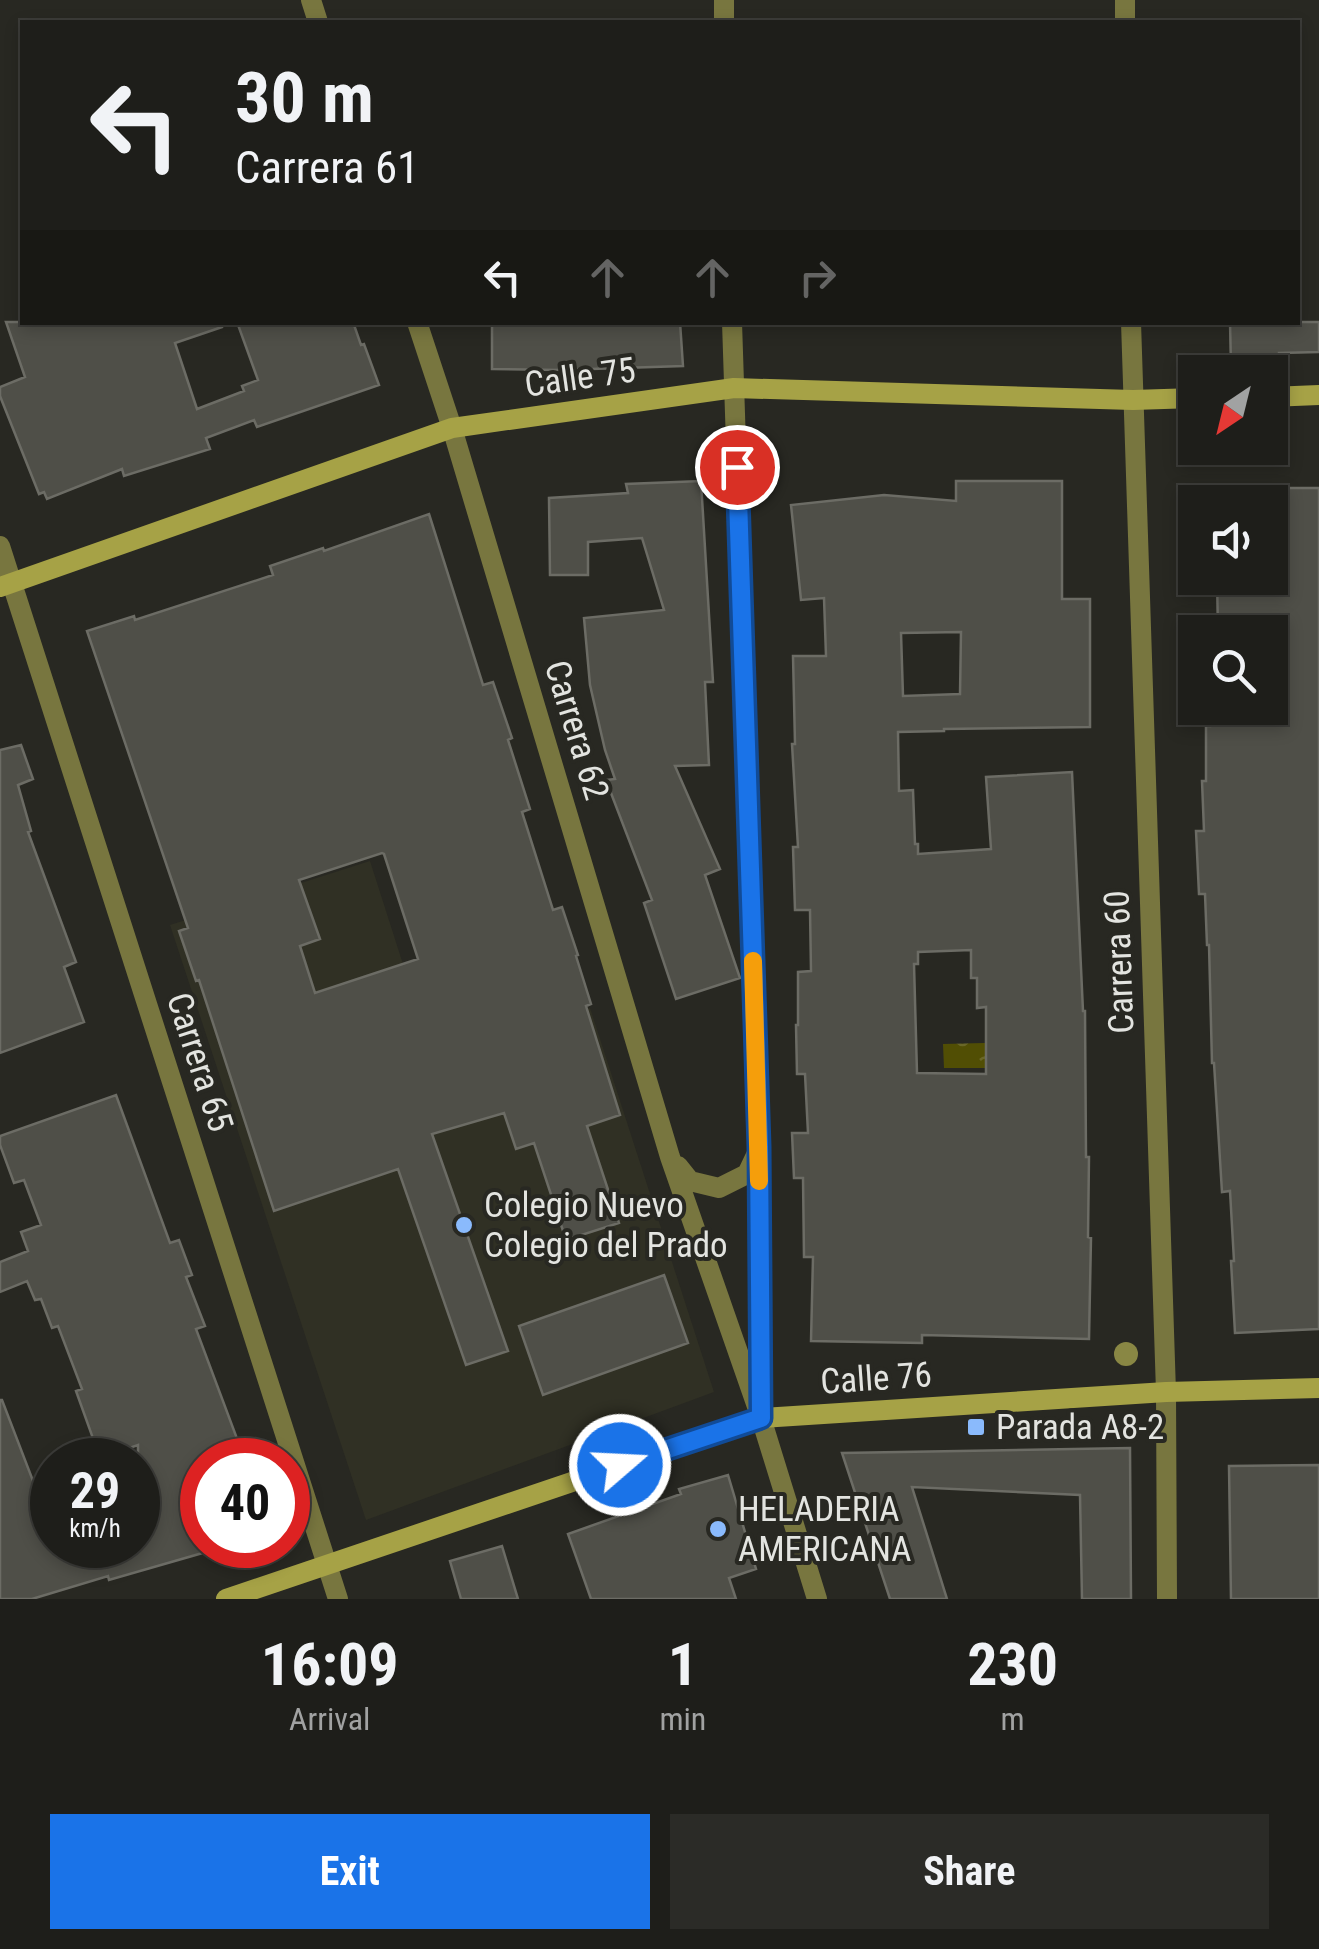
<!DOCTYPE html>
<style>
:root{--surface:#1e1e1a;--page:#2b2b27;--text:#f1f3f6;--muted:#a1a2a2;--line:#3c3c39;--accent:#1a73e8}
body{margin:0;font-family:"Roboto Condensed",sans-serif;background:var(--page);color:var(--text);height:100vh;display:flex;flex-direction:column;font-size:38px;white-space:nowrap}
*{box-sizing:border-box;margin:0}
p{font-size:32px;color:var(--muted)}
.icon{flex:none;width:55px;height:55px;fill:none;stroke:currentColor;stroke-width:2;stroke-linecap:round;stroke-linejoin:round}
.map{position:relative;height:1599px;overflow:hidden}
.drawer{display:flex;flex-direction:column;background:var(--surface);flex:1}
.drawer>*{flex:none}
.top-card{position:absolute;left:20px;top:20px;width:1280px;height:305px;border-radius:0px;box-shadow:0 5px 15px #0003,0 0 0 2px var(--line);background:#1e1e1a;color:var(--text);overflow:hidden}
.needle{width:65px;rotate:215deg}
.controls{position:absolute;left:1178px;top:355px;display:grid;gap:20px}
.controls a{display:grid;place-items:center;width:110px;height:110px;border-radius:0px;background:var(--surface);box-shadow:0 5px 15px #0003,0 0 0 2px var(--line);font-size:50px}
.speed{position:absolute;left:30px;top:1438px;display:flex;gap:20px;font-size:50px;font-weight:700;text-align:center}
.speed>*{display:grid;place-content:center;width:130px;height:130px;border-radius:50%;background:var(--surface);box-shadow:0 5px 15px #0003,0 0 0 2px var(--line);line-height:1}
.speed small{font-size:25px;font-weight:400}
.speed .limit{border:15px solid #d22;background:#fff;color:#111}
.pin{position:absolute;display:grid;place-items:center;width:85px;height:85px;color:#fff;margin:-42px;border:5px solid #fff;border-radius:50%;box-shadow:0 2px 10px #0007}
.me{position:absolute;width:110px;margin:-55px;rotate:71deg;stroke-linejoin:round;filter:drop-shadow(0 0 8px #0008)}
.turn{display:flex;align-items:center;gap:35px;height:210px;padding:0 50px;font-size:45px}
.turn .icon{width:130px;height:130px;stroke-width:2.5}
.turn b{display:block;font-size:70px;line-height:85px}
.lanes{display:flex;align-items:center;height:95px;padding:0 50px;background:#0003;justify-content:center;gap:50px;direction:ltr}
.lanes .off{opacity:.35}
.eta{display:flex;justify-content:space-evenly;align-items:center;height:170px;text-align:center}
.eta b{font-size:60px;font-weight:700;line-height:70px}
.primary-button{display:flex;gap:20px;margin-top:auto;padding:20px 50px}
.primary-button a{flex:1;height:115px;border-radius:0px;background:var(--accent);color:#fff;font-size:40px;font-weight:700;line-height:115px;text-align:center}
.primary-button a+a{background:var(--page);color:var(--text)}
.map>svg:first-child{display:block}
</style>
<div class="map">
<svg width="1319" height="1599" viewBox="0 0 1319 1599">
<defs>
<pattern id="water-ripples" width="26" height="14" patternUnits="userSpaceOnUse" patternTransform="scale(2.5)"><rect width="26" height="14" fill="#514e04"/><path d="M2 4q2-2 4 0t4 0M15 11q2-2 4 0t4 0" fill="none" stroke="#6a6728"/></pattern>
</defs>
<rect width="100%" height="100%" fill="#282822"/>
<path fill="#303024" d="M370,861L433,1058L590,1008L714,1392L366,1520L170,925Z"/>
<path fill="url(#water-ripples)" d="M985,1043L986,1068H944L943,1044Z"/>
<path fill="#4f4f48" stroke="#6c6c65" stroke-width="2.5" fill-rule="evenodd" d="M6,322H222V327L175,343L197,409L244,391L242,386L258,380L237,322H353L361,345L364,344L379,385L257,427L254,420L206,438L210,449L124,476L122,469L47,499L44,492L39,494L0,396V387L25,377Z
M492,322H680L683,366L560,370L492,369Z
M1230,322H1319V352L1279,353V366L1231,367Z
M701,481L713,682H705L709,765L675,766L720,869L705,875L740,978L676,999L644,903L652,900L606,780L615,779L605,750L590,685L584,618L664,610L642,538L588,542V575H550L549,498L628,493L626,484Z
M956,481H1062V599H1090V727L944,729V731L898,732L899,791L913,790L915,844H918V854L991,849L986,777L1072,772L1083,1011H1085L1086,1157H1089L1088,1237L1091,1238L1089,1339L922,1335V1343L811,1341L813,1257H804L803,1178H794L792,1133H808L805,1074H797L796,1025H798V972L811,971L810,910H795L793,847H798L792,744H795L793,656H826L824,598L801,600L791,505L884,495L956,501ZM961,632L960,694L903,696L901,633ZM971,950V978H977V1008L986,1007V1074L917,1073L914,964H918V952Z
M1270,488H1319V1329L1235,1333L1231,1261H1234L1230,1191L1222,1192L1214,1063H1212L1209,945H1207L1205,894H1199L1196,831H1204L1202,781H1206V726H1210V708H1270V632H1218L1217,578H1270Z
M429,514L483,685L493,682L512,738L508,740L530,809L522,812L553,910L562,907L578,955L576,956L591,1004L586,1006L620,1115L587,1126L619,1223L566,1240L534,1143L516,1149L504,1113L432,1134L508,1351L466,1365L398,1169L274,1211L199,980L196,981L179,931L188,928L87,631L134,616L135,620L273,575L270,566L323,548L324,551ZM382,853L384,854L418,959L315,993L300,946L320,939L299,880Z
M21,745L33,779L18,785L31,831L28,832L76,962L64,967L84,1022L0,1053V750Z
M116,1095L170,1243L179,1240L192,1275L186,1277L205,1326L196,1329L245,1460H202V1545H205L206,1552L109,1580L108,1576L32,1599H0V1400H2L38,1494L52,1490V1545H138V1445L100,1458L76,1391L82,1389L58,1326L52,1328L41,1299L35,1300L27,1281L0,1292V1262L28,1251L21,1232L41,1225L24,1180L14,1183L0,1145V1136Z
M664,1275L688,1343L543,1395L519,1326Z
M1130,1448L1131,1599H1082L1080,1495L912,1487L947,1599H890L842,1453Z
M1319,1465V1599H1231L1229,1466Z
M728,1475L756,1569L729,1578L736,1599H591L568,1534L681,1494L679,1489Z
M502,1546L518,1599H461L450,1561Z"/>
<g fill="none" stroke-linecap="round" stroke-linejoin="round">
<path stroke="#78763f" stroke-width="20" d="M311,0L318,22
M724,0V22
M1125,0V22
M417,322L452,428L670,1157L761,1418L817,1599
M732,322L759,1147L761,1401
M1131,322L1166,1392L1167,1599
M0,546L338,1599
M678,1166L690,1181L719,1188L747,1174L758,1151"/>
<path stroke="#a6a246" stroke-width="20" d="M1270,397L1319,395
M0,587L452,428L734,388L1133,400L1195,398
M226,1599L761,1418L1166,1392L1319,1388"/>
</g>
<circle fill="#898744" cx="1126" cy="1354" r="12"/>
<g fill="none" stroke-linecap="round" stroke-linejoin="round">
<defs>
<path id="route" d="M620,1465L761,1418L759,1147L737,467"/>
</defs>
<use href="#route" stroke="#114b97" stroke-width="25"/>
<use href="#route" stroke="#1a73e8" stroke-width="18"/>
<path stroke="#f59e0b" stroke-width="18" d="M753,961L759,1181"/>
</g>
<g fill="#8abafc" stroke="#282822" stroke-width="4">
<circle cx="464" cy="1225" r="10"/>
<rect x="966" y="1417" width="20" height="20" rx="5"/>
<circle cx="718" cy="1529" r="10"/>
</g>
<g text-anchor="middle" stroke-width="8" stroke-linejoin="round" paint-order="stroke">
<g font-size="35" fill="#e3e4e0" stroke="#282822">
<text transform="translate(580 377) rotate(-8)" y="12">Calle 75</text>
<text transform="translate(577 730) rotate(73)" y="12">Carrera 62</text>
<text transform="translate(1119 962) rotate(-92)" y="12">Carrera 60</text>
<text transform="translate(200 1062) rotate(72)" y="12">Carrera 65</text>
<text transform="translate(876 1378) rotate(-4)" y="12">Calle 76</text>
</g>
<g font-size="35" fill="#e3e4e0" stroke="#282822" text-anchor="start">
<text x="484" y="1217">Colegio Nuevo<tspan x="484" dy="40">Colegio del Prado</tspan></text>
<text x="996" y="1439">Parada A8-2</text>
<text x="738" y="1521">HELADERIA<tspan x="738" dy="40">AMERICANA</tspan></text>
</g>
</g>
</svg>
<div class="controls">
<a><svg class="needle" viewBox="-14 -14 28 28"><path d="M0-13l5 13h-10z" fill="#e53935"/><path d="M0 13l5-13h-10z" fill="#a1a2a2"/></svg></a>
<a><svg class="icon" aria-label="sound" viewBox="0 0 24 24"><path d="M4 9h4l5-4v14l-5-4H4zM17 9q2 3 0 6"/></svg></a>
<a><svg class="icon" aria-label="search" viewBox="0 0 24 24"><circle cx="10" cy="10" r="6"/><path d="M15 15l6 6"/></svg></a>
</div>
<div class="speed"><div>29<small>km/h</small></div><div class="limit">40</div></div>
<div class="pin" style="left:737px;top:467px;background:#d93025"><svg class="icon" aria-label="arrive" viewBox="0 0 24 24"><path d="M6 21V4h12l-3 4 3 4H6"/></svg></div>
<svg class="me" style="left:620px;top:1465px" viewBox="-20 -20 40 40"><circle r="17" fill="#1a73e8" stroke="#fff" stroke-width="3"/><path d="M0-11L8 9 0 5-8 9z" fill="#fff"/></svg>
<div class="top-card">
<div class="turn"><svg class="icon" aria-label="left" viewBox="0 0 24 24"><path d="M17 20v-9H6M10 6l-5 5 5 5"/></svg><div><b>30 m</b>Carrera 61</div></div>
<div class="lanes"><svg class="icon" aria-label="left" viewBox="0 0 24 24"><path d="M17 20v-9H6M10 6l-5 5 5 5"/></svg><svg class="icon off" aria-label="ahead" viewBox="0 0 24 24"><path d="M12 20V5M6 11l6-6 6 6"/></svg><svg class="icon off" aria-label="ahead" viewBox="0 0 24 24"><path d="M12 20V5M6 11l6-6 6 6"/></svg><svg class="icon off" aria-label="right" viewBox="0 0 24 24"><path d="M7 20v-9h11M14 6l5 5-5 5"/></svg></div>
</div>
</div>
<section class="drawer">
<div class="eta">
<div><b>16:09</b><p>Arrival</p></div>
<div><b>1</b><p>min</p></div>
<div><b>230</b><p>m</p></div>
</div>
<div class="primary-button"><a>Exit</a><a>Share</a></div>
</section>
